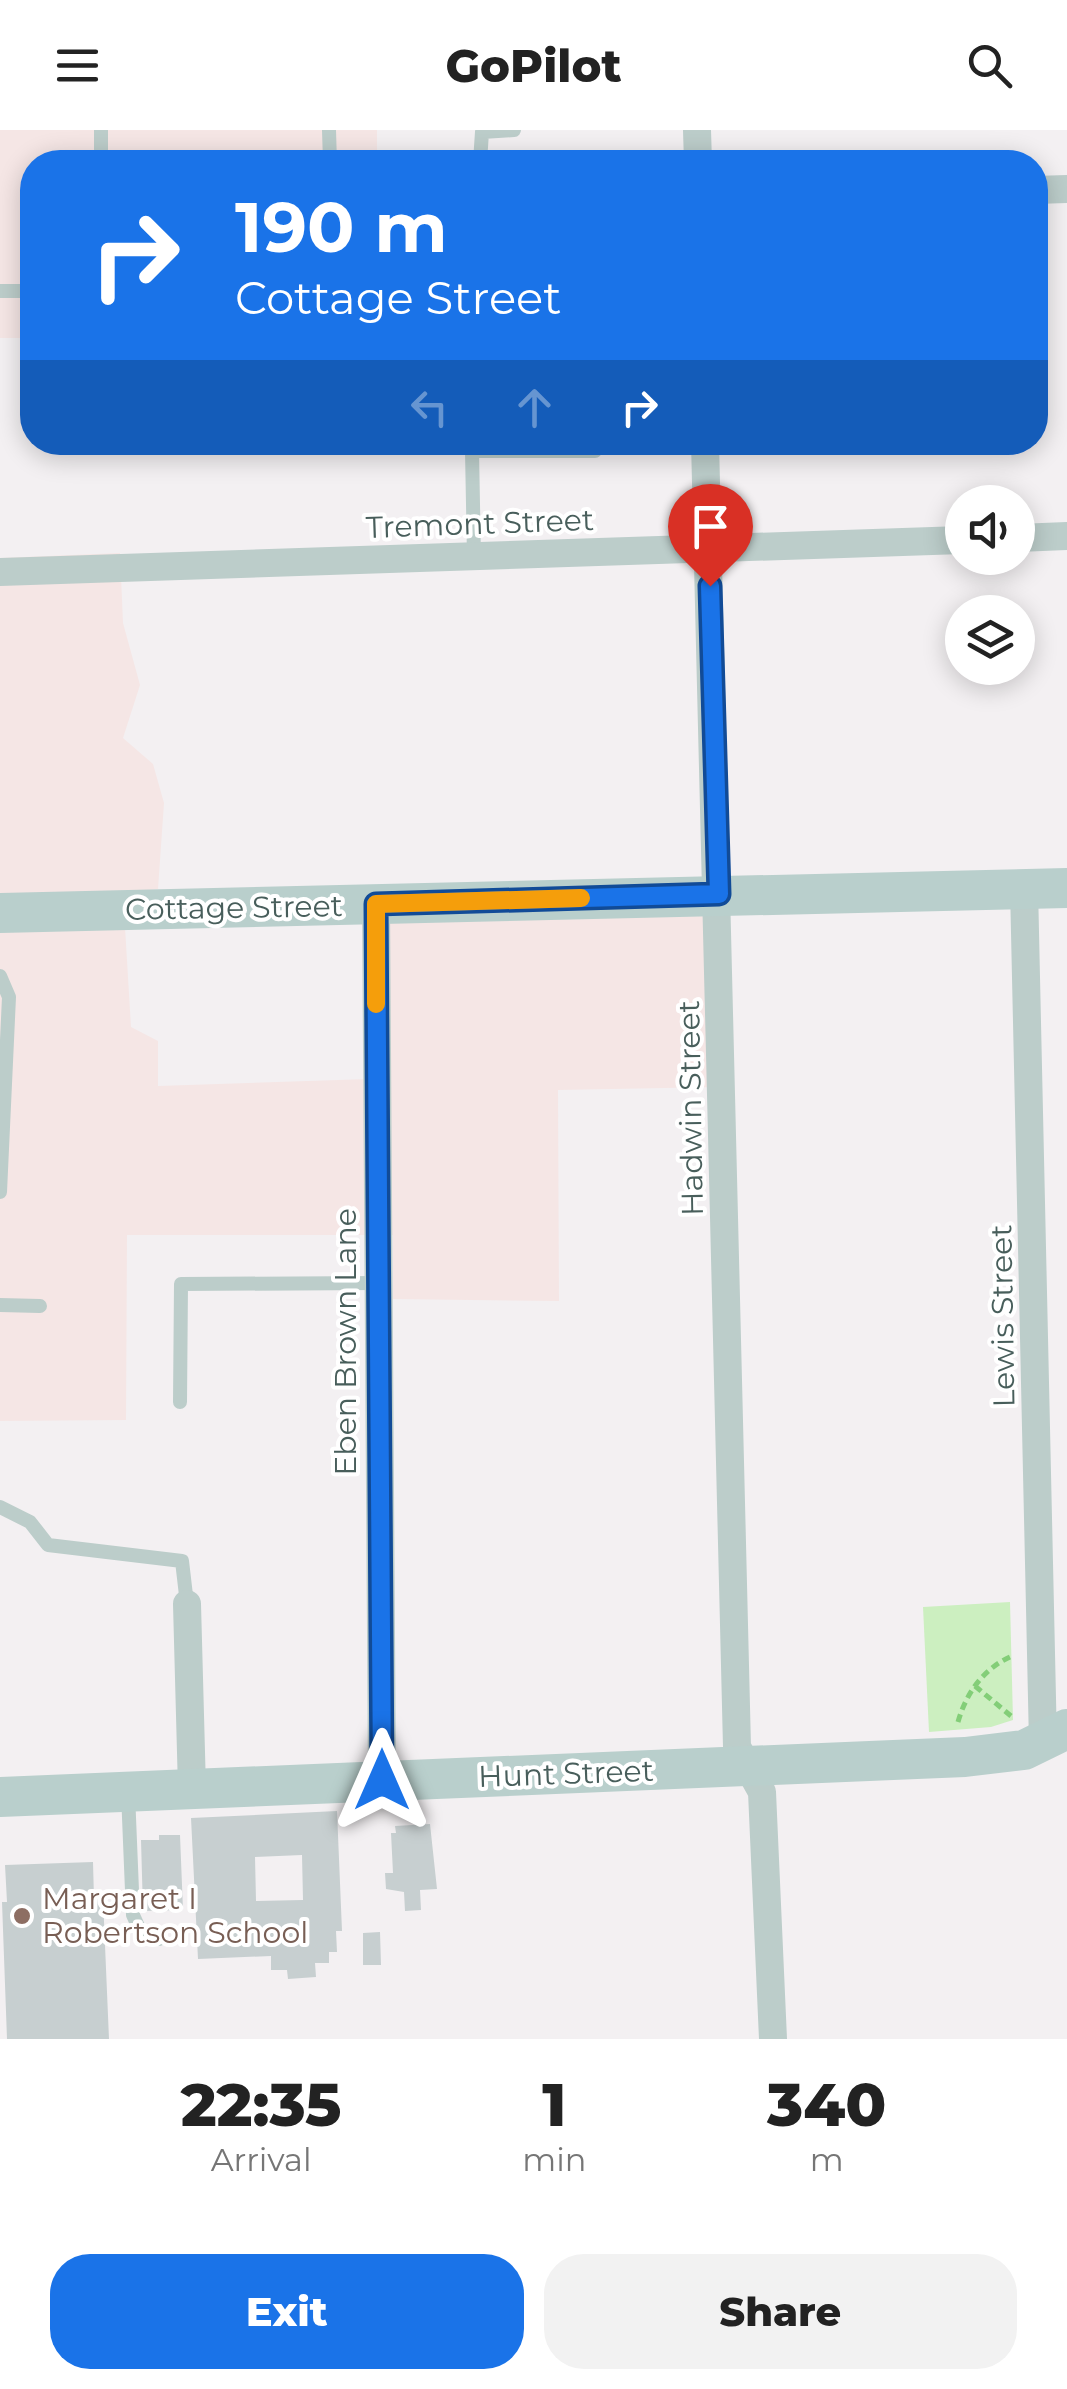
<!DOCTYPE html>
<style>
:root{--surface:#fff;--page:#f2f2f2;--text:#222;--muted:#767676;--accent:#1a73e8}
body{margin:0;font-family:Montserrat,sans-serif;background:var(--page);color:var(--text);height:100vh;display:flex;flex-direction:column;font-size:38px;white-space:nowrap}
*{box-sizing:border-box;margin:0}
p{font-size:32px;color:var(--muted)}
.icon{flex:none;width:55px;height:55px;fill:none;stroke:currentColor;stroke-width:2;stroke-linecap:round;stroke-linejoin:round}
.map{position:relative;height:1909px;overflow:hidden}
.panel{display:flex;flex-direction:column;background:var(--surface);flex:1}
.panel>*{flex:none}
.hud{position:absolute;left:20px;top:20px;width:1028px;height:305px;border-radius:40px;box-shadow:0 5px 25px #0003;background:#1a73e8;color:#fff;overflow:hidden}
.buttons{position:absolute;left:945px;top:355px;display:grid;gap:20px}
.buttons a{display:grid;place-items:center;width:90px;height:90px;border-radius:50%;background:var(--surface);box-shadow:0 5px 25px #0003;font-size:50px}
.pin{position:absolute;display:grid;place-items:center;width:85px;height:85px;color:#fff;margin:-102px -42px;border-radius:50% 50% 50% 0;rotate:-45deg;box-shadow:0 0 10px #0007}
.pin .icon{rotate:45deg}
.me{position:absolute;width:110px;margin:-55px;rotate:0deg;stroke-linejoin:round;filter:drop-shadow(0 0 8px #0008)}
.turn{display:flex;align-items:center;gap:35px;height:210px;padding:0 50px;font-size:45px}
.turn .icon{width:130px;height:130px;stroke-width:2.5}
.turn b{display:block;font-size:70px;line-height:85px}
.lanes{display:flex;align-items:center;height:95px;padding:0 50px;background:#0003;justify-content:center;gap:50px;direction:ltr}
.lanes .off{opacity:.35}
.eta{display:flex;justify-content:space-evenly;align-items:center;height:170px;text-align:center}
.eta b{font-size:60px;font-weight:800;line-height:70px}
.cta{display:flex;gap:20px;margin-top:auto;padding:20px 50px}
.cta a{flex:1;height:115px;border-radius:40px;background:var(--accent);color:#fff;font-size:40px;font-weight:800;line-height:115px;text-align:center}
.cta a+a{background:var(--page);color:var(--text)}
header{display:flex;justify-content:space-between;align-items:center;height:130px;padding:0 50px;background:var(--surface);font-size:45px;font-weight:800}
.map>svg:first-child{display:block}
</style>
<header><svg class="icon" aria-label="menu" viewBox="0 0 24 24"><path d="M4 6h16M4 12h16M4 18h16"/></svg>GoPilot<svg class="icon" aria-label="search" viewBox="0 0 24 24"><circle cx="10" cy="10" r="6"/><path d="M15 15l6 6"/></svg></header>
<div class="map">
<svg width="1067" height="1909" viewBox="0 0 1067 1909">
<rect width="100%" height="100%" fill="#f3f0f2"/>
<path fill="#f5e6e5" d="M0,0H377V32H32V208H0Z
M120,423L123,493L140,555L123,608L153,634L164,673L158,759L123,764L131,897L158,911V956L369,949L373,762L714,750L719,957L558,960L559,1171L393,1169V1105H127L126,1290L0,1291V428Z"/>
<path fill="#ccefc0" d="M1010,1472L1013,1590L991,1597L929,1602L923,1477Z"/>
<path fill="#c7cfd0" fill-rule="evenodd" d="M337,1681L342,1801H336L337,1822H329V1833H315L316,1847L288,1849L287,1840H271V1826L198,1829L191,1688ZM302,1725L303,1770L256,1771L255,1727Z
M430,1694L437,1759L420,1760L421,1780L405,1781L404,1762L386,1759L385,1743H393L391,1703H396L395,1696Z
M159,1705H180L183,1780L143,1781L141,1710H159Z
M93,1732L94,1769L103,1768L109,1909H7L2,1772H7L5,1735Z
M380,1802L381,1835H363V1803Z"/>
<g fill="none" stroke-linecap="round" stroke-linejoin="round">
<path stroke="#83ce78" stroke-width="5" stroke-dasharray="8 5" stroke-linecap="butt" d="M975,1556L1011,1586
M958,1592C966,1563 984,1538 1012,1526"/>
<path stroke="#bccdca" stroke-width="14" d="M101,0V32
M329,0L330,32
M480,32L482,2L514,0
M0,161H32
M474,427L472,321H595V312
M0,846L9,867L0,1062
M0,1175L40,1176
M180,1272L181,1154L378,1153
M0,1377L30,1392L48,1415L182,1431L187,1474
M128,1663L133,1785L142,1805L159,1809"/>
<path stroke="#bccdca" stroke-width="28" d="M697,0L698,32
M1035,60L1067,59
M705,312L737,1617L762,1662L773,1909
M1018,408L1067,406
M0,442L962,410
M1024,757L1043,1613
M376,774L382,1650
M187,1474L192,1659"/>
<path stroke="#b9cfcc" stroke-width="40" d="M0,783L1067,758
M0,1667L965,1627L1024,1620L1067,1599"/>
</g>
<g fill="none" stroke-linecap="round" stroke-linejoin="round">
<defs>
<path id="route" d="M382,1650L376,774L719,764L710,456"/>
</defs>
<use href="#route" stroke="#114b97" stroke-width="25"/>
<use href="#route" stroke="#1a73e8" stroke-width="18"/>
<path stroke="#f59e0b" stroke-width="18" d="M376,874V774L581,768"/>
</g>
<circle fill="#8d6e63" stroke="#fff" stroke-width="4" cx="22" cy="1786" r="10"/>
<g text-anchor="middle" stroke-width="8" stroke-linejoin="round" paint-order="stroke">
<g font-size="30" fill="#485e5b" stroke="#fff">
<text transform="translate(480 394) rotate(-2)" y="10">Tremont Street</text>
<text transform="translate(234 778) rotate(-1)" y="10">Cottage Street</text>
<text transform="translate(691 978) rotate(-91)" y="10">Hadwin Street</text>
<text transform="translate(1003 1186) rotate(-91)" y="10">Lewis Street</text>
<text transform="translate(346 1212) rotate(-90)" y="10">Eben Brown Lane</text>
<text transform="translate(566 1644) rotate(-2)" y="10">Hunt Street</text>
</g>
<g font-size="30" fill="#785e54" stroke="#fff" text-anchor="start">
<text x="42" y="1779">Margaret I<tspan x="42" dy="34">Robertson School</tspan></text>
</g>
</g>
</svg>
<div class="buttons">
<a><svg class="icon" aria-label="sound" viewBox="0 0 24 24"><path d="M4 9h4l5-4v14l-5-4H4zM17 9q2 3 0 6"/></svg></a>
<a><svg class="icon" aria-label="layers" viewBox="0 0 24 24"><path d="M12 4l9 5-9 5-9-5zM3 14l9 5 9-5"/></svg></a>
</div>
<div class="pin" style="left:710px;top:456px;background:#d93025"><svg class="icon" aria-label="arrive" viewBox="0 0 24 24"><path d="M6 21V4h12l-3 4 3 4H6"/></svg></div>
<svg class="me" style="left:382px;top:1650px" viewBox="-20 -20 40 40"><path d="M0-17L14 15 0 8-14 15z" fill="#1a73e8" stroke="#fff" stroke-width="4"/></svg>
<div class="hud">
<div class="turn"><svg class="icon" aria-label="right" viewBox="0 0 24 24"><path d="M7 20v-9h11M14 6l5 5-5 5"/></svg><div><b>190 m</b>Cottage Street</div></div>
<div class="lanes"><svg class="icon off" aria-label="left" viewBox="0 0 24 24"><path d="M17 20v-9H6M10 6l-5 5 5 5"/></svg><svg class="icon off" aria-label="ahead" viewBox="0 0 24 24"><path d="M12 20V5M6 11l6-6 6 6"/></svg><svg class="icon" aria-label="right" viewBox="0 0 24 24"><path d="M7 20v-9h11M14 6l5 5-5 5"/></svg></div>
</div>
</div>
<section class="panel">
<div class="eta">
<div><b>22:35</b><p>Arrival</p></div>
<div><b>1</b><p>min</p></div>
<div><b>340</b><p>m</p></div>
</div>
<div class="cta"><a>Exit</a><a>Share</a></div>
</section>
